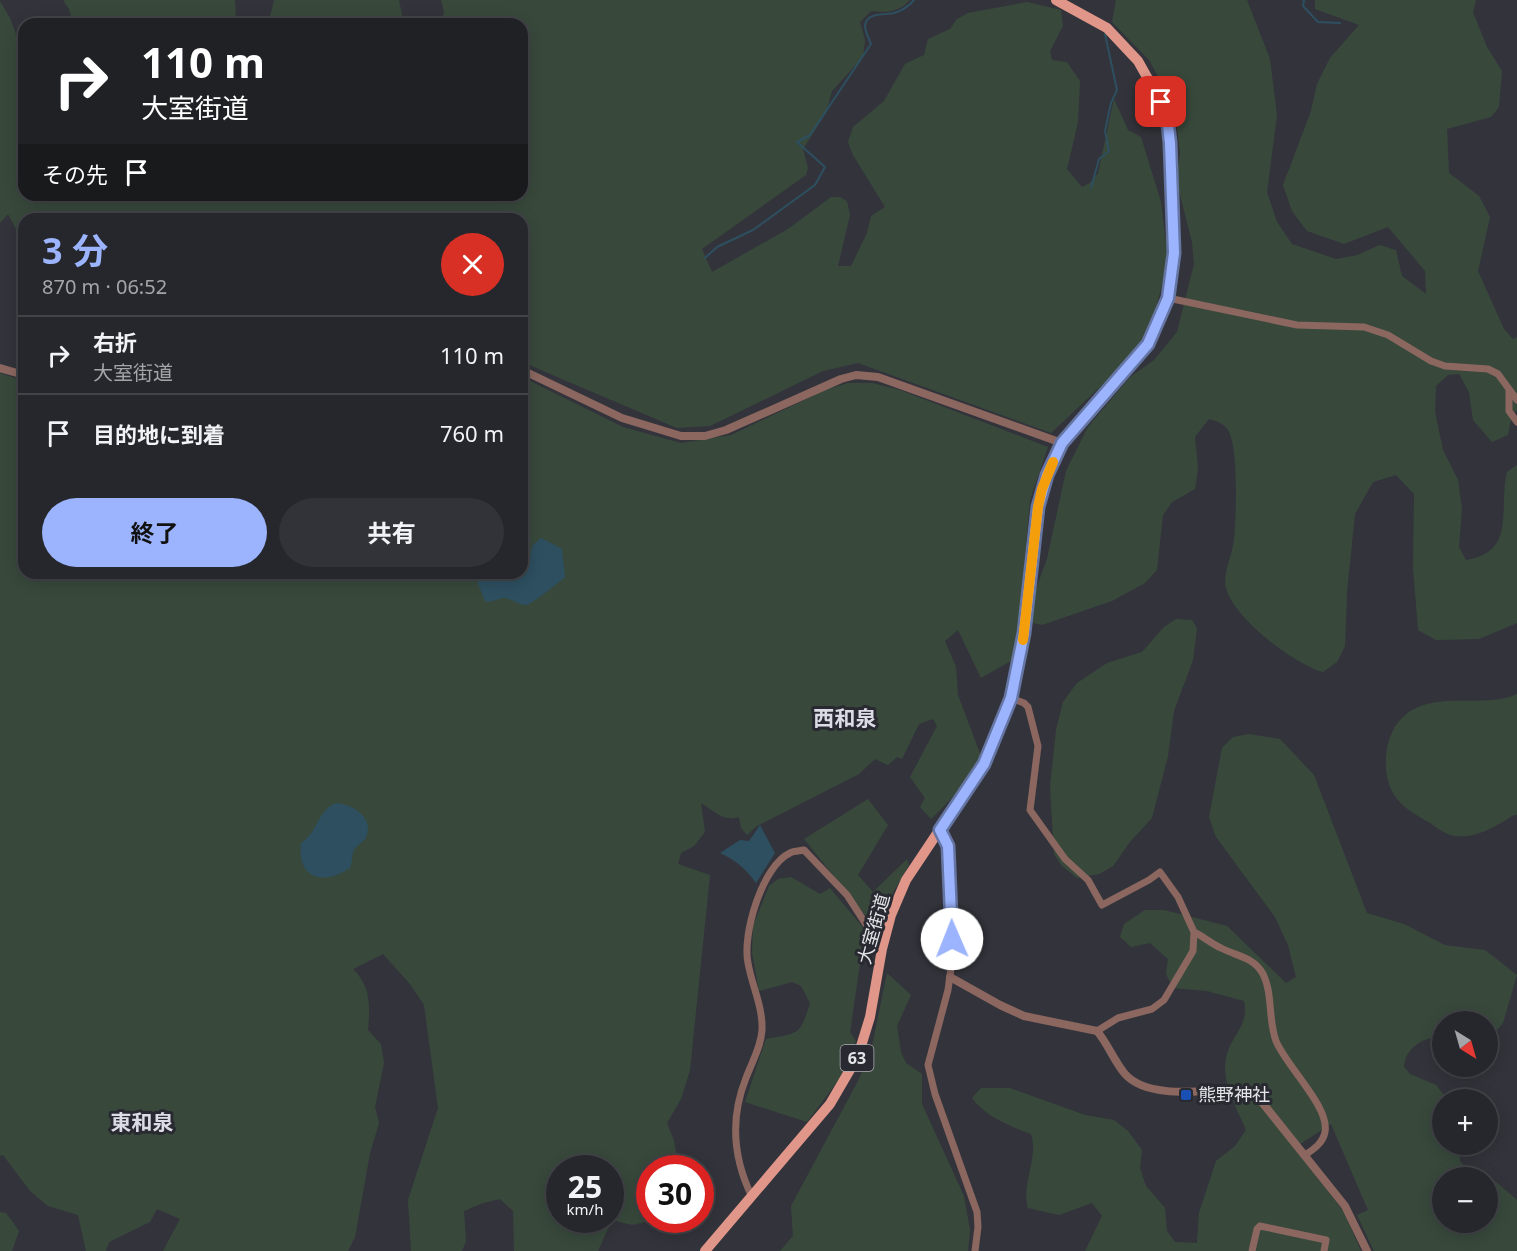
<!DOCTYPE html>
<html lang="ja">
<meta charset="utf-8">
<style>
:root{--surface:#26272c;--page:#323338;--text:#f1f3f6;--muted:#a4a5a9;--line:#424448;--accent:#9bb4fd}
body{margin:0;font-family:"Noto Sans","Noto Sans JP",sans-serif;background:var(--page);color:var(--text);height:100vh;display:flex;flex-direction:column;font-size:22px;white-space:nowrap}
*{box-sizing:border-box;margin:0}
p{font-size:20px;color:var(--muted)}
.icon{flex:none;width:33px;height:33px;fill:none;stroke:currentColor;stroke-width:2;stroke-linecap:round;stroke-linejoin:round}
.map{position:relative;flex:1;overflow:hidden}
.details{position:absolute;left:18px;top:213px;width:510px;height:366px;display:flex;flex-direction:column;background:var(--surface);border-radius:18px;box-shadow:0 3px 15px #0003,0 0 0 2px var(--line)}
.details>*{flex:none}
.banner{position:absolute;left:18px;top:18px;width:510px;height:183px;border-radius:18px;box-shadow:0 3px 15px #0003,0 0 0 2px var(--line);background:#202124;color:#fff;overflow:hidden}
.needle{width:39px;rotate:143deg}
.fabs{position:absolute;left:1432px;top:1011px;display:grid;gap:12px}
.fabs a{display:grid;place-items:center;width:66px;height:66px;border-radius:50%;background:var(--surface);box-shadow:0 3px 15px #0003,0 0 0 2px var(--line);font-size:30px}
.speed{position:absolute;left:546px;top:1155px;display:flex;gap:12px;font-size:30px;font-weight:700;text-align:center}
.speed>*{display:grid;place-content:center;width:78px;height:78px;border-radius:50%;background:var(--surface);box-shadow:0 3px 15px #0003,0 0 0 2px var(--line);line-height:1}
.speed small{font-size:15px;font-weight:400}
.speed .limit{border:9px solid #d22;background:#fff;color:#111}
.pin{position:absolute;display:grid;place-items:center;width:51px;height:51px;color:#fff;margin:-26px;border-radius:12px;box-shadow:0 3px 9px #0006}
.me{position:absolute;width:66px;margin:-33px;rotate:359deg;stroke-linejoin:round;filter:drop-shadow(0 0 4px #0008)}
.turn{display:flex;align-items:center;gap:21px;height:126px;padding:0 24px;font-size:27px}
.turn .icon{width:78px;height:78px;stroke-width:2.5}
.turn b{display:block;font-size:42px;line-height:51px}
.then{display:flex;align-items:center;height:57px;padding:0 24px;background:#0003;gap:12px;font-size:22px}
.round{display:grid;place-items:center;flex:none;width:63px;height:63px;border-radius:32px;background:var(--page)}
.overview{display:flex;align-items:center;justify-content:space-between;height:102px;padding:0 24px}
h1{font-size:36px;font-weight:700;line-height:45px;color:var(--accent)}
.button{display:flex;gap:12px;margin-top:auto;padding:12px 24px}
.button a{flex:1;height:69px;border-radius:36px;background:var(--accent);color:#111;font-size:24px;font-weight:700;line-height:69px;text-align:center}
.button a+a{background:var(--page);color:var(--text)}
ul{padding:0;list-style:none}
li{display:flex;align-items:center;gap:18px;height:78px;padding:0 24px;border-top:2px solid var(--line)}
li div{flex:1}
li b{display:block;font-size:22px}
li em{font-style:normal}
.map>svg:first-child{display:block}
</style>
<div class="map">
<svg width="1517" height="1251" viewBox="0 0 1517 1251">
<rect width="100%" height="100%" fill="#33343b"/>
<path fill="#38493c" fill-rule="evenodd" d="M63,0H235L236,19L222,24H73L69,9Z
M274,0H399L402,15L396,24H273L270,17Z
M441,0H910C899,12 886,13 871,11L860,22L865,40L863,57L832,91L826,113L803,149L808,168L806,175L702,249L712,272L788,229L831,197H840L847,201L850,215L838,266H851L867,233L871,216L885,207L853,155L848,142L853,127L884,101L905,64L924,55L928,39L950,29L957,19L968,13L1027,2L1061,10L1063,26L1050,51L1052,60L1067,62L1080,81L1078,122L1067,169L1082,187L1090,183L1098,173L1114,99L1128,130L1141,137L1161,202L1168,260L1152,324L1132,357L1051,433L858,363L823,371L710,426L677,428L522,362V219H24V244L8,214L0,223V1L10,18L24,56L21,115L24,117V195H522V24H442L444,12Z
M1116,0H1247L1270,59L1277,115L1267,192L1277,222L1292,244L1336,259L1358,255L1379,245L1396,250L1402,276L1426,294L1425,271L1388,227L1344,244L1307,231L1292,211L1283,185L1311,111L1317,84L1330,58L1359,25L1315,9V0H1476L1473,12L1487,47L1502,71L1499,107L1491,117L1447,129L1449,173L1479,196L1490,217L1478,271L1504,329L1513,339L1517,337V410L1512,415L1508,435L1492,442L1473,420L1469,392L1459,374L1448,375L1436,386L1435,412L1443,450L1458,480L1462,509L1459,547L1466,560C1517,552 1498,510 1507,472L1517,465V623L1479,639L1436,640L1418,630L1413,567L1414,494L1396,475L1373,482L1355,514L1347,592L1345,646L1337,662L1323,672C1294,664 1225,613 1225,581C1226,567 1232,554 1234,540C1236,519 1239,447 1228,430C1223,423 1217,421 1209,419L1195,437L1198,469L1195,489L1172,502L1163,515L1157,570L1145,583L1112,601L1042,625L1024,621L1047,559L1066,471L1088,427L1129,378L1154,360L1177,332L1194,264L1192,242L1176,179L1180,154L1177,127L1170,98L1149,60L1112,22Z
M0,373L24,381V573H522V377L623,427L681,443L731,435L828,389L848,383H872L900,390L1048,447L1030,500L1016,658L981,678L958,630L945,641L956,667L958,695L981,756C971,781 950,800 931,819L920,807L925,798L910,777L937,726L933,719L919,724L902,759L897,757L888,765L875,759L859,774L757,826L747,835L741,828L739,817C722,822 715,811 701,803L705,832L694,846L681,853L678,864L710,875L690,1070L681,1099L667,1123L674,1141L679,1168H650V1220H653L632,1225L612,1220L598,1251H514L513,1211L500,1199L483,1203L464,1211L466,1241L462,1251H411L408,1200L438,1108L424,1005L410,984L383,954L353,969C371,987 370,1005 368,1030L381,1044L384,1063L375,1107L379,1123L370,1153L355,1237L348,1251H163L180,1219L157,1209L150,1222L109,1242L106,1251H86L78,1215L48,1206L30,1191L3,1155L0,1156ZM560,1168H610V1220H560Z
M1176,619L1192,620L1197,628L1193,660L1174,711L1168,756L1152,818L1130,842L1113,866L1099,874L1077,878L1062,866L1054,854L1050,787L1056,730L1063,702L1077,683L1107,663L1142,652L1164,627Z
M1517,694V815H1514C1496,826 1474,841 1450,835C1444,833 1436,827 1430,823C1418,816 1406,810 1397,799C1380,778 1383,736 1402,718C1432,688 1482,710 1517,694Z
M1249,734L1280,739L1314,775L1367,913L1404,924L1445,945L1485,950L1517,975L1503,1023L1494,1034H1488V1022H1443V1038C1425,1035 1405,1048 1404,1067L1410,1074L1436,1085L1447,1099L1443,1100V1144L1460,1145V1161L1473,1177L1443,1178V1222H1488V1180L1495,1181L1517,1200V1251H1374L1357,1215L1368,1210L1331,1124L1294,1148L1344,1212L1361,1251H1085L1102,1216L1092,1203L1059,1215L1028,1208C1021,1183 1039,1159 1031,1134C1010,1126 986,1117 972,1098L981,1088H1010L1085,1115L1114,1120L1128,1131L1142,1150L1140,1168L1146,1186L1165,1208L1167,1231L1175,1242L1197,1243L1199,1213L1216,1161L1235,1146L1246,1130C1237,1108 1221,1082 1226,1058C1230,1036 1250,1026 1244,1001L1207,991L1173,988L1166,974L1168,959L1150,943L1131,947L1120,937L1124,924L1145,910H1164L1227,926L1286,983L1296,977L1288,945L1275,917L1216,837L1209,817L1222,748L1233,737Z
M868,799L888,825L858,875L873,892L907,859L909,865L890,898L878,931L804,839Z
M791,877L820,894L830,888L865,930L850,1032L856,1041L840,1078L807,1122L745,1102L766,1039C799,1033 800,1036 810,1003L801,986L792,982L759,991L752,953L753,926L769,886L778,879Z
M887,973L911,995L897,1026L901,1052L906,1063L922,1074V1104L964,1196L970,1230L968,1251H780L793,1236L791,1206L858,1081L871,1051Z
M0,1212L6,1213L19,1231L12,1251H0Z"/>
<path fill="#2d4f60" d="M541,538L562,549L565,577C559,582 531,605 526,605C518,605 512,598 503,598C496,599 492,603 485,601L477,581L481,574L522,573V565L530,559L532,546Z
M337,803C355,805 376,820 365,839C362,843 357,845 355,849C351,854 353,861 350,868C323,886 297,879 301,843C319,832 317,809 337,803Z
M760,825L775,853L756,883C746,869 736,860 720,853L740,840L749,841Z"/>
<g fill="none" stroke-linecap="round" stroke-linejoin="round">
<path stroke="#2d4f60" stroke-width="2" d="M1304,0L1303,6L1318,22L1340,23
M1091,188L1099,159L1109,151L1105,131L1111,103L1117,90L1105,34
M705,258L717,247L753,230L815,185L825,167L797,142L810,135L871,44C869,39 865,31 865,26C866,12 885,15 894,13C901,11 909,6 914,0"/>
<path stroke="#8b6760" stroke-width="7" d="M1168,298L1297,325L1364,327L1388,335L1431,361L1445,366L1488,369L1498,374L1517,400
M1509,389V411L1517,422
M1011,698L1024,703L1028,707L1038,746L1030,810L1065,859L1088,880L1102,905L1149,880L1160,872L1178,897L1194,932L1193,951L1164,1000L1152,1009L1118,1018L1097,1031
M940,829L948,846L952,961L948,990L928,1065L935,1094L977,1212L978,1227L975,1251
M1194,932C1204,937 1212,944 1221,948C1236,956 1254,957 1263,974C1273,994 1268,1020 1276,1041C1286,1066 1330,1107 1325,1132C1323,1143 1314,1149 1305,1155
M752,1197C733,1158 730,1118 746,1078C752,1062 761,1047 762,1030C763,1007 752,986 748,963C742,935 762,866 790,853C794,851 800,851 804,850L847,895L882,949
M1252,1251L1257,1229L1260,1226L1326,1240L1324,1251"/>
<path stroke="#8b6760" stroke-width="8" d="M0,368L24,375
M522,370L622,418L681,436H705L726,430L841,379L856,375L878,377L1062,443
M950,977L1000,1005L1024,1016L1097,1031C1108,1044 1114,1061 1125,1074C1148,1100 1206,1090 1238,1090L1249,1092L1257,1096L1345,1206L1367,1251"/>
<path stroke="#e1968a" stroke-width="10" d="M705,1251L830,1104L858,1056L870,1017L882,949L891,915L906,880L984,763L1011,698L1024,633L1038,507L1047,475L1062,443L1148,344L1168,298L1174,253L1170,143L1168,125L1161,102L1138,61L1107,28L1056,0"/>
</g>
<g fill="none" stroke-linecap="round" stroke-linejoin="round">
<defs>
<path id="route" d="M952,939L948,846L940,830L984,764L1011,698L1024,633L1038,507L1047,475L1062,443L1148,344L1168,298L1174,253L1170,143L1168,125L1161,102"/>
</defs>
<use href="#route" stroke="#6575a4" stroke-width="15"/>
<use href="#route" stroke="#9bb4fd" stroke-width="10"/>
<path stroke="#f59e0b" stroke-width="10" d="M1023,640L1038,507L1042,489L1053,462"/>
</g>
<rect fill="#1a4fb4" stroke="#292a31" stroke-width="2" x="1180" y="1089" width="12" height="12" rx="3"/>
<g text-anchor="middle" stroke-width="6" stroke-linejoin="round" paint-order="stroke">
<rect fill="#292a31" stroke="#acadb2" stroke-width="1.5" x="840.5" y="1045" width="33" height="26" rx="4.5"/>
<g font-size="16" font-weight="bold" fill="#e4e5e9">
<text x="857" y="1064">63</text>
</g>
<g font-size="18" fill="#e4e5e9" stroke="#292a31">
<text transform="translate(874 929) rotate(-74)" y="6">大室街道</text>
</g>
<g font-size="18" fill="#e4e5e9" stroke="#292a31" text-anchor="start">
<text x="1198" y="1101">熊野神社</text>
</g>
<g font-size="21" font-weight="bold" fill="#dbdce5" stroke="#292a31">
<text x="845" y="726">西和泉</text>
<text x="142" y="1130">東和泉</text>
</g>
</g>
</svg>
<div class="fabs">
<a><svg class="needle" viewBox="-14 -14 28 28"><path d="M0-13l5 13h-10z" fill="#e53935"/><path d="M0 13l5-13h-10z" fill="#a4a5a9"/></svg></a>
<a>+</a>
<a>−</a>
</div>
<div class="speed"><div>25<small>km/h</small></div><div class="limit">30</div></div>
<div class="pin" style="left:1161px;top:102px;background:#d93025"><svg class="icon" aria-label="arrive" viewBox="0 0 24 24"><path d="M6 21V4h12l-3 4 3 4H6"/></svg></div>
<svg class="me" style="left:952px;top:939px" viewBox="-20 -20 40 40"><circle r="19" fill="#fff"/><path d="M0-13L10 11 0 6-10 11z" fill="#9bb4fd"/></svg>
<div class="banner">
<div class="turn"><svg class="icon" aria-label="right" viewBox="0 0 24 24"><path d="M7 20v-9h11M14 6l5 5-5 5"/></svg><div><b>110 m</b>大室街道</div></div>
<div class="then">その先<svg class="icon" aria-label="arrive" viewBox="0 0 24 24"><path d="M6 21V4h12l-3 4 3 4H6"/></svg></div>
</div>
<section class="details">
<div class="overview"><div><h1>3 分</h1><p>870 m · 06:52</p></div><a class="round" style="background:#d93025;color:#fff"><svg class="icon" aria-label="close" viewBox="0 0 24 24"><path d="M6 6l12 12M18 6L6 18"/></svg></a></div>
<ul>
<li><svg class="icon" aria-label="right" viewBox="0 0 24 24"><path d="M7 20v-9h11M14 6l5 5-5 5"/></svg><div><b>右折</b><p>大室街道</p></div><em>110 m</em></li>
<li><svg class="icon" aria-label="arrive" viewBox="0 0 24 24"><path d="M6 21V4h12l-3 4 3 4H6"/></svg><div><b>目的地に到着</b></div><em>760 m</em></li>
</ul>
<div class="button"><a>終了</a><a>共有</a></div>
</section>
</div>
